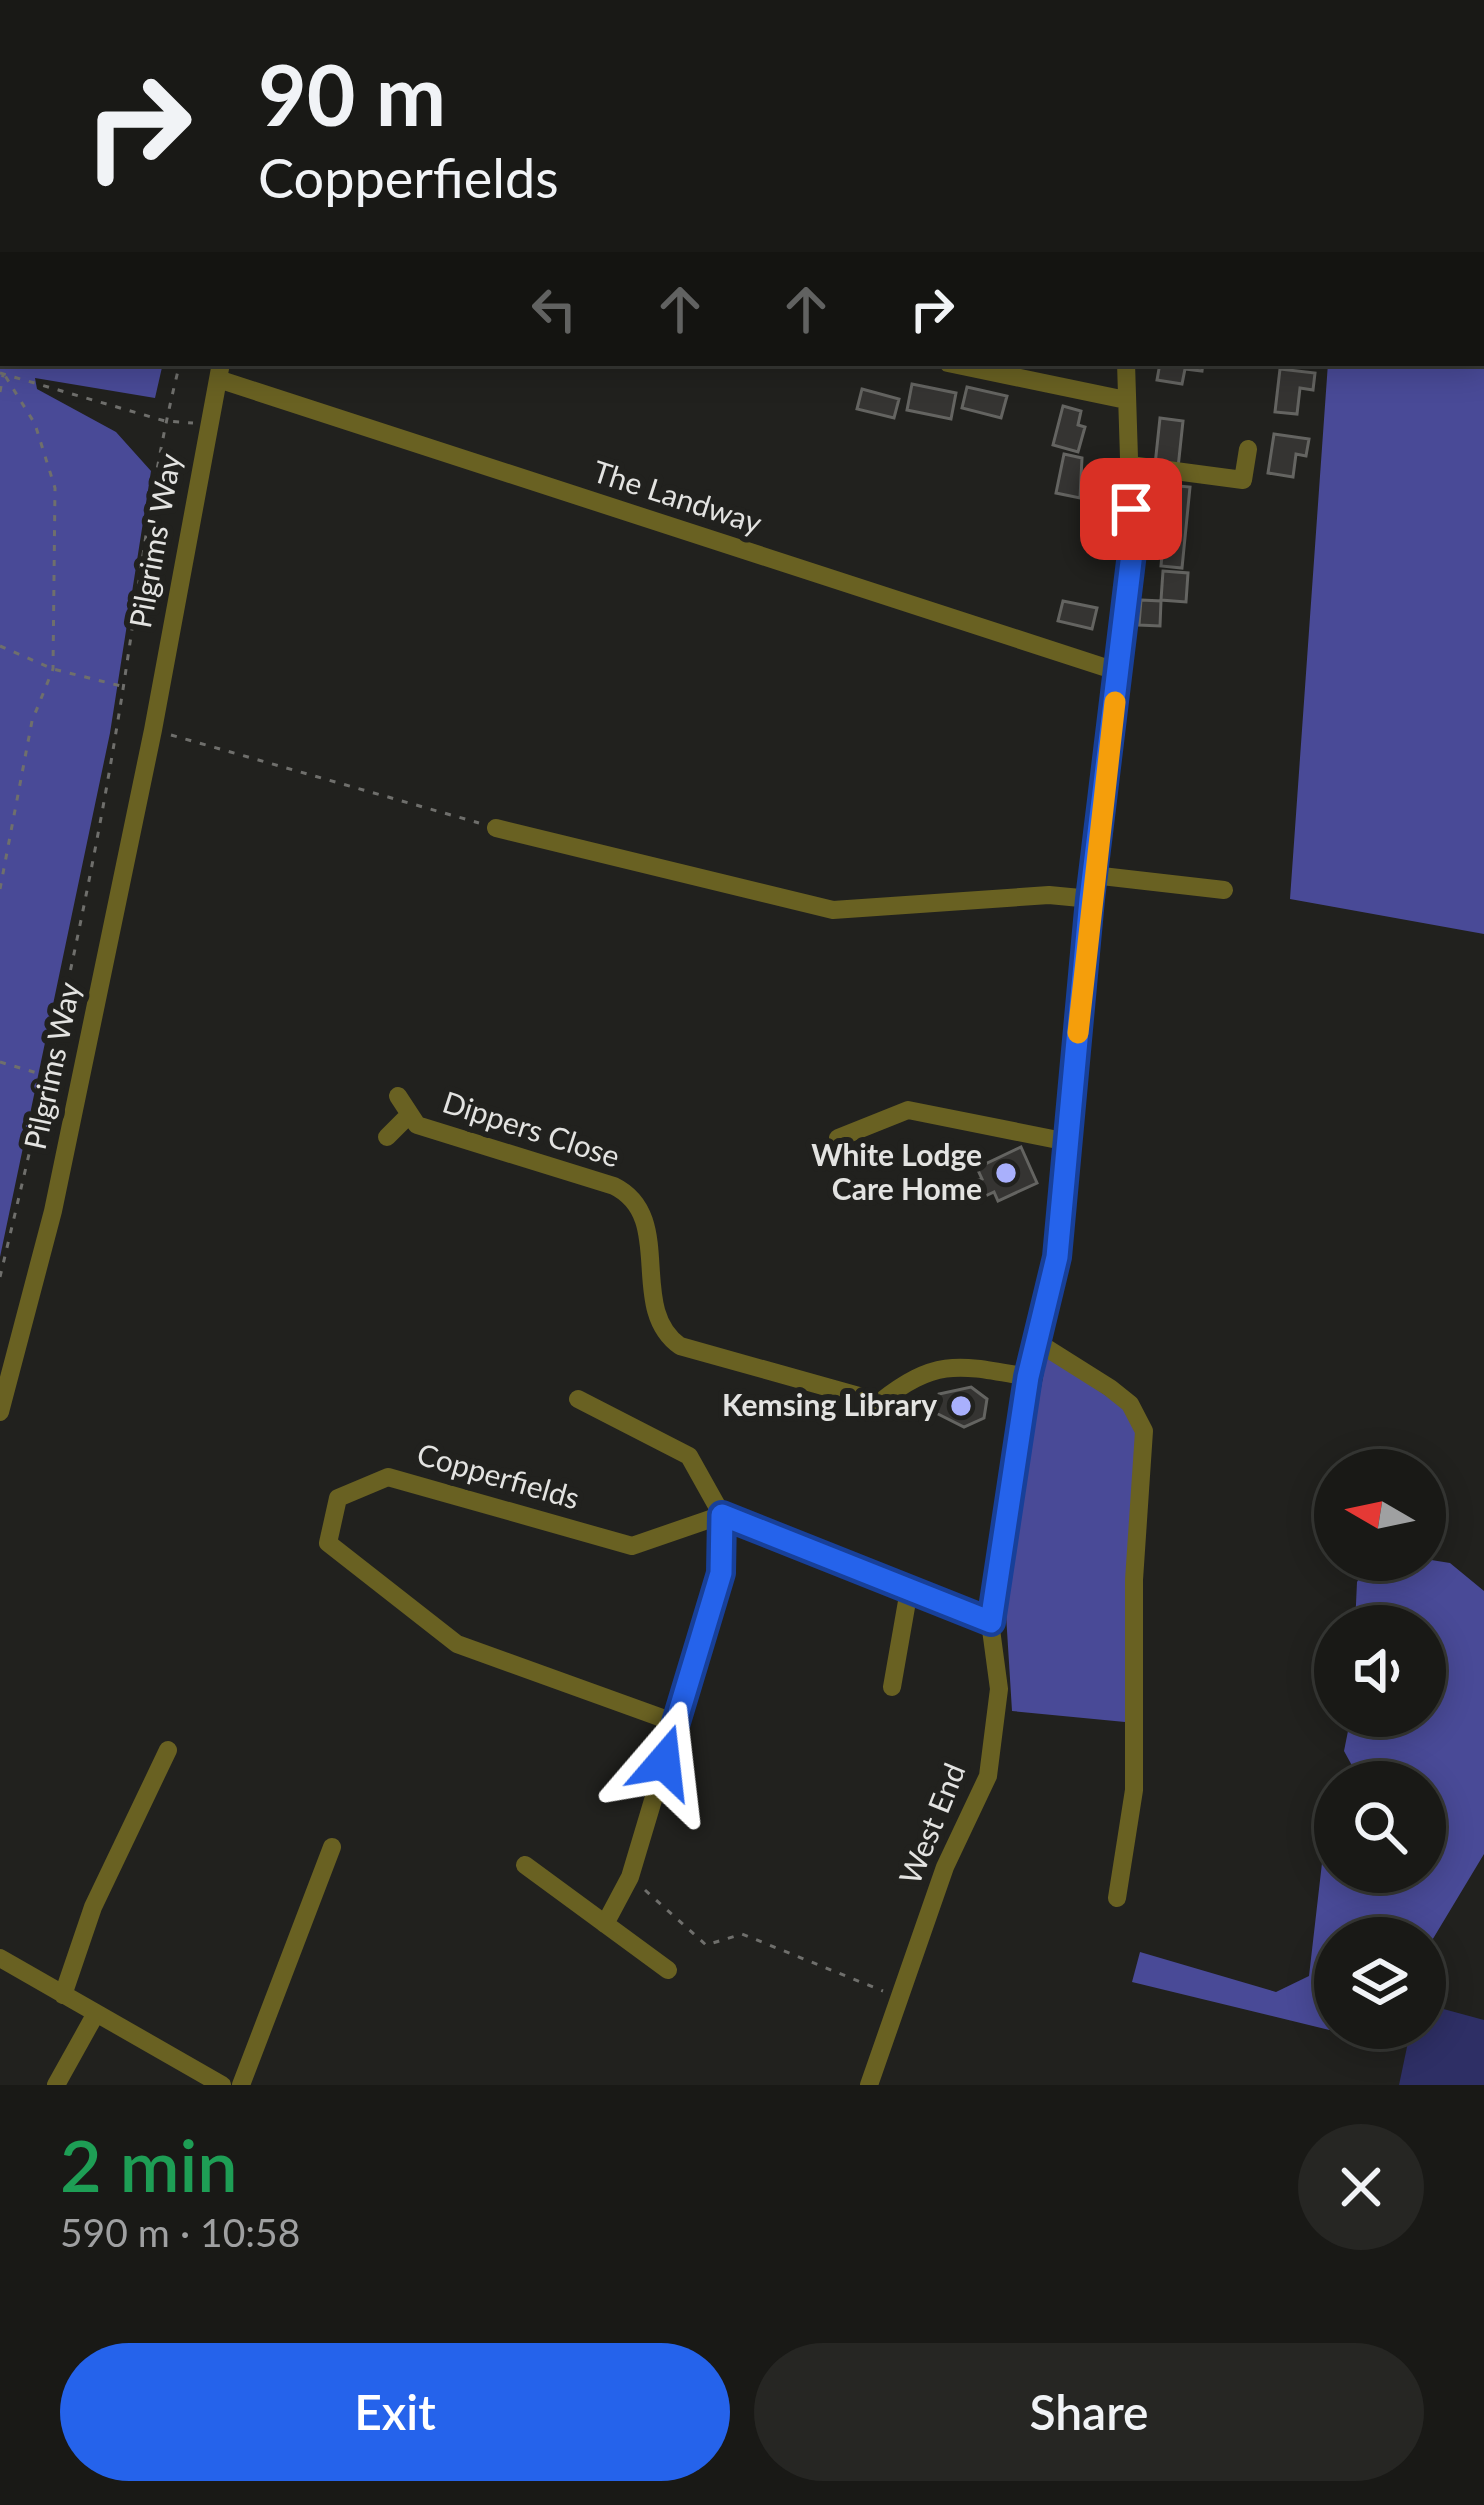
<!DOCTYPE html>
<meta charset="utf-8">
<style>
:root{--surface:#191916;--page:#262623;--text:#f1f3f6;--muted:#9fa0a1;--line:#373835;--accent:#2563eb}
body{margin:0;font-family:Lato,sans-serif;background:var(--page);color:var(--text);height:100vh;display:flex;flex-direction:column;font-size:45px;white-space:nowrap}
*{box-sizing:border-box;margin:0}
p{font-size:39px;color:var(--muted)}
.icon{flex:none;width:66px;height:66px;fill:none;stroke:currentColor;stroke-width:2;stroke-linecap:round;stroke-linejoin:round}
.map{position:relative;height:2085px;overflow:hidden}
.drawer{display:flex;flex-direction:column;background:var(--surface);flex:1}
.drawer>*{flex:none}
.banner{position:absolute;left:0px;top:0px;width:1485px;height:366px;box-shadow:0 6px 30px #0003,0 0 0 3px var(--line);background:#191916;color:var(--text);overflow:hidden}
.needle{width:78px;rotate:279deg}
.fabs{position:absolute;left:1314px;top:1449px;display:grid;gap:24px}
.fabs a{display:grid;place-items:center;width:132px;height:132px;border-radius:50%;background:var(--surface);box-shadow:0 6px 30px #0003,0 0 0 3px var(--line);font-size:60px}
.pin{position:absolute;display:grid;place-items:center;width:102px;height:102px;color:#fff;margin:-51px;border-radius:24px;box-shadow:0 6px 18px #0006}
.me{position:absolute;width:132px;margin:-66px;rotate:17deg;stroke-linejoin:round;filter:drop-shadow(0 0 9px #0008)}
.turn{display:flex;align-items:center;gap:42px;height:252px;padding:0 60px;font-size:54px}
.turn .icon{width:156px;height:156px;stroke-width:2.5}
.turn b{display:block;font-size:84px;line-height:102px}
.lanes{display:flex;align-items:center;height:114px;padding:0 60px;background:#0003;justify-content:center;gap:60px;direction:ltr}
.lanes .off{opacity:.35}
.round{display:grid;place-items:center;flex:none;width:126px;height:126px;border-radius:63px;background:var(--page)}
.headline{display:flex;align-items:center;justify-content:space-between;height:204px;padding:0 60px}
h1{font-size:72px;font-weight:600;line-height:90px;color:#1e9e55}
.button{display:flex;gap:24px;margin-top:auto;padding:24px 60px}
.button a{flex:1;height:138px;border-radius:72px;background:var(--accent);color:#fff;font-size:48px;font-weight:600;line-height:138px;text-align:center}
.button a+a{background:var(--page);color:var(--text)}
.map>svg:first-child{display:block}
</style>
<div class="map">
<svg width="1484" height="2085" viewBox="0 0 1484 2085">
<rect width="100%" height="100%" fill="#21211e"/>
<path fill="#2e2f65" d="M1425,2004L1484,2020V2085H1399L1411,2028H1425Z"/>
<path fill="#494a97" d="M0,0H330L3,3V363H163L155,398L35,378L37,389L116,432L151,471L110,733L0,1257Z
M1482,205L1484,206V934L1290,899L1328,363H1482Z
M1047,1356L1129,1411L1142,1446L1125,1722L1012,1711L1004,1582Z
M1425,1559L1450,1563L1484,1591V1854L1425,1952V1938H1335V2028H1397L1391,2045L1132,1982L1140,1952L1276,1992L1309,1976L1322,1863L1335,1861V1872H1425V1782H1361L1344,1751L1351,1716H1425V1626H1355L1357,1582L1370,1560Z"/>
<path fill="#353432" stroke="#646461" stroke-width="3" d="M1160,363H1203L1202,371L1185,369L1182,384L1157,380Z
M1280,369L1315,373L1313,390L1300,388L1297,414L1275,412Z
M912,384L956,393L951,419L907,410Z
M967,387L1007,396L1001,418L962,408Z
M862,389L899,399L894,418L857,409Z
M1063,406L1081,411L1078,425L1085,427L1078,452L1053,445Z
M1160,418L1183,421L1178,468L1155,465Z
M1274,434L1309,439L1306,456L1296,454L1293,477L1268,473Z
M1064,454L1082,458L1080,498L1056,493Z
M1168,485L1190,487L1182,568L1161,566Z
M1163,571L1188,573L1186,602L1161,600Z
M1141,600L1161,601L1160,626L1139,625Z
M1063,601L1097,608L1092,629L1058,621Z
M1021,1147L1037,1183L998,1201L994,1192L981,1198L973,1182L982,1179L977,1168Z
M971,1387L987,1399L984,1418L964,1427L936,1413L939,1394Z"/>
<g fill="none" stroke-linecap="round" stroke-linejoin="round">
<path stroke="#6f6f6c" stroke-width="3" stroke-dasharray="6 9" stroke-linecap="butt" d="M0,125L3,126
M0,373L165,421L193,423
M0,392L3,375
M0,646L53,669L121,686
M171,735L479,823
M0,889L32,721L53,669L55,488L35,424L4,374
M0,1062L44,1075
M0,1277C43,1096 86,915 116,732C137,609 149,484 180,363
M645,1890L706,1945L742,1934L883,1991"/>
<path stroke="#696122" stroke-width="18" d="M383,3L385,0
M1186,3L1187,0
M948,363L1126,400
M218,379L1119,672
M1130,465L1243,480L1248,449
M496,828L833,910L1049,895L1091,899
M1093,875L1224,890
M398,1096L417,1125L614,1186C677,1217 626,1308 680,1346L880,1402C937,1357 960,1365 1028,1377
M387,1137L407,1117
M838,1138L908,1110L1068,1142
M1037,1342L1110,1388L1130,1404L1144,1431L1134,1580V1790L1117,1898
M578,1399L689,1456L722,1515L632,1546L388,1477L338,1498L328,1543L457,1644L676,1723
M0,1412L53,1211L153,730L221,363
M892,1687L909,1590
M525,1865L668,1970
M605,1924L630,1877L721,1573L722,1515L990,1622
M0,1958L222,2085
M63,1995L93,1907L168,1750
M56,2085L95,2015
M241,2085L332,1847
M869,2085L945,1867L988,1776L999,1689L990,1622L998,1550L1028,1377L1057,1257L1093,875L1132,553L1126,363"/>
</g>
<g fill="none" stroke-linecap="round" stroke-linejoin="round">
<defs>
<path id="route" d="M664,1762L721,1573L722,1515L991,1622L1028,1377L1057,1257L1090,899L1132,553L1131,509"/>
</defs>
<use href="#route" stroke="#184099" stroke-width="30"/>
<use href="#route" stroke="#2563eb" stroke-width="21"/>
<path stroke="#f59e0b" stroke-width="21" d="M1078,1033L1115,702"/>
</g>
<g fill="#a9b0fc" stroke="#21211e" stroke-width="4.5">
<circle cx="1006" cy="1173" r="12"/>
<circle cx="961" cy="1406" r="12"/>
</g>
<g text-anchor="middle" stroke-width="12" stroke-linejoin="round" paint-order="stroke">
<g font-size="30" fill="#e3e3e1" stroke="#21211e">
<text transform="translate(677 498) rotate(18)" y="10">The Landway</text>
<text transform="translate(156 541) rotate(-80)" y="10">Pilgrims' Way</text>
<text transform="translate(53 1066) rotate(-78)" y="10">Pilgrims Way</text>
<text transform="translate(531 1130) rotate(18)" y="10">Dippers Close</text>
<text transform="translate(498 1477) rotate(16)" y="10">Copperfields</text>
<text transform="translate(933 1824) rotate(-68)" y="10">West End</text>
</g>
<g font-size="30" font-weight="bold" fill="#e3e3e1" stroke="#21211e" text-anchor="end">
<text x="982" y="1166">White Lodge<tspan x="982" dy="34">Care Home</tspan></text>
<text x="937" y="1416">Kemsing Library</text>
</g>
</g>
</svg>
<div class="fabs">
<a><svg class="needle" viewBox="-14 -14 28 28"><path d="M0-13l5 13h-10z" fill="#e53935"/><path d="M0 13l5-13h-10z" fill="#9fa0a1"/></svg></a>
<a><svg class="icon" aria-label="sound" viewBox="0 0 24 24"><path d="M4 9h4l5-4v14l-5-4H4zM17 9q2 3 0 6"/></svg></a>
<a><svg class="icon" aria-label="search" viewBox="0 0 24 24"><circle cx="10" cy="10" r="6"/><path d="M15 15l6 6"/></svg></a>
<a><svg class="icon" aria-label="layers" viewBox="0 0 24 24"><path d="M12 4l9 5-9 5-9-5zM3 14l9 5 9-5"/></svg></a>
</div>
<div class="pin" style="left:1131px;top:509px;background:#d93025"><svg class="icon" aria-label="arrive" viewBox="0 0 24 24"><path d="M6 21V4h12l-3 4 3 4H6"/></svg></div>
<svg class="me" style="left:664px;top:1762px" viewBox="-20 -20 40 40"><path d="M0-17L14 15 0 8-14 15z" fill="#2563eb" stroke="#fff" stroke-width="4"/></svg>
<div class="banner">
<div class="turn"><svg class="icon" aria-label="right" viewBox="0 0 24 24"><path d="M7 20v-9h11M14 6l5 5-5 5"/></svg><div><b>90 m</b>Copperfields</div></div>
<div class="lanes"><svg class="icon off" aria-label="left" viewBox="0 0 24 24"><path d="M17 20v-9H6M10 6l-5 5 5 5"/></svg><svg class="icon off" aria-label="ahead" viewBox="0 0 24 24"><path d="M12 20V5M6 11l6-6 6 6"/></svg><svg class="icon off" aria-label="ahead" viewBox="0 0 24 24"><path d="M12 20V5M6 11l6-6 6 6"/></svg><svg class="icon" aria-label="right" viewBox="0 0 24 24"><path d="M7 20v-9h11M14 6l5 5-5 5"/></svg></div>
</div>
</div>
<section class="drawer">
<div class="headline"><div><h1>2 min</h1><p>590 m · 10:58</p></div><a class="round"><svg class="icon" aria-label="close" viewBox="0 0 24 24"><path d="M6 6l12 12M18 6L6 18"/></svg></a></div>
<div class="button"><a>Exit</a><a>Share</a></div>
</section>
